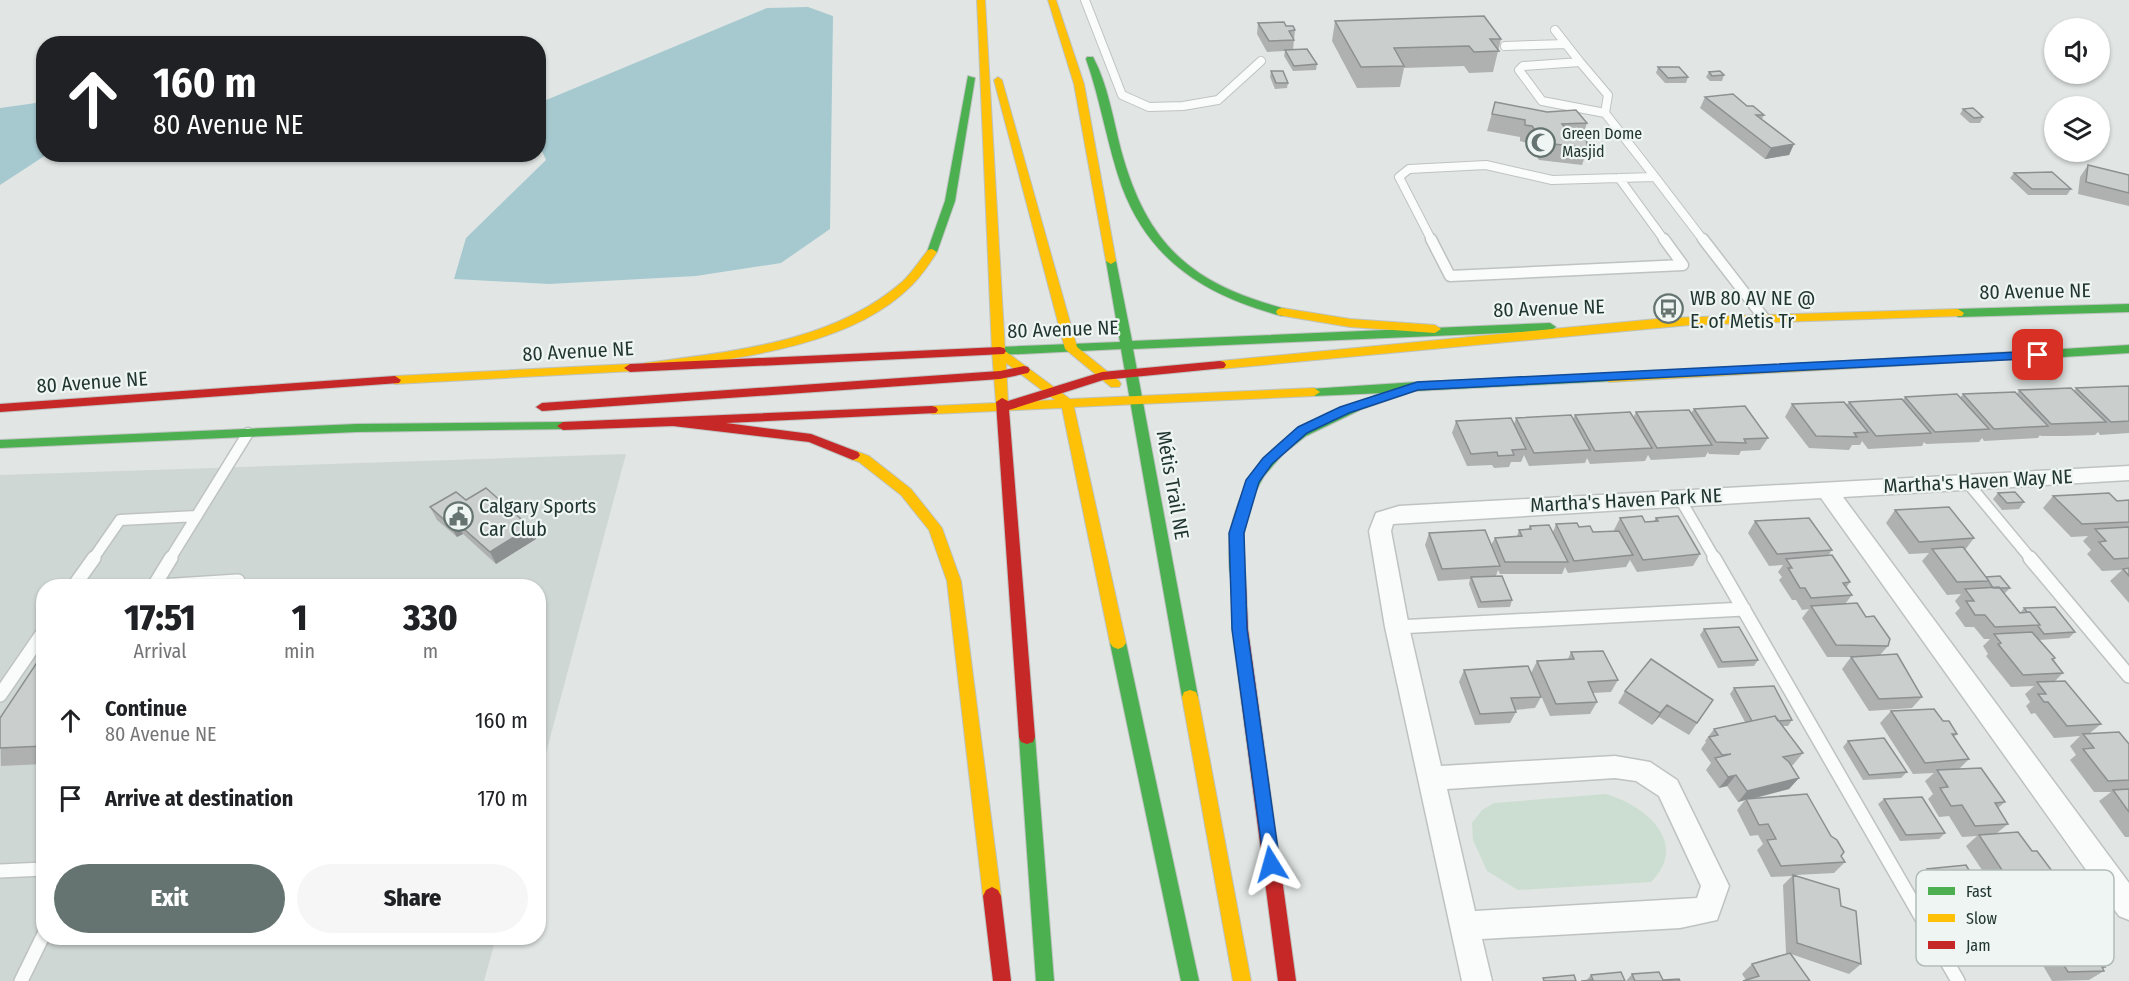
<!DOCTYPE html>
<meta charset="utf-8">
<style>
:root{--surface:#fff;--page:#f6f6f6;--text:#202124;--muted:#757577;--accent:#657470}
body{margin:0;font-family:"Fira Sans Condensed",sans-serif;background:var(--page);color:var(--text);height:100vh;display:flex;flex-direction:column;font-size:22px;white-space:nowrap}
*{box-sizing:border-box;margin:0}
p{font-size:20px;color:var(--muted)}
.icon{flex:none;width:33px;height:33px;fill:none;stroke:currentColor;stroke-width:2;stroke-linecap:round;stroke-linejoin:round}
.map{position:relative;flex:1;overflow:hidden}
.panel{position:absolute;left:36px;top:579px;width:510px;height:366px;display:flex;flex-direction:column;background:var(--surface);border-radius:24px;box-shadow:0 2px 4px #0004}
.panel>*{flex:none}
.guide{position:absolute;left:36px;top:36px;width:510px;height:126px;border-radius:24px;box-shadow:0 2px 4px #0004;background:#202124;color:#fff;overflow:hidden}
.tools{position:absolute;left:2044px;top:18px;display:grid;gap:12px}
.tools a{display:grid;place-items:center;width:66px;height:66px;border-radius:50%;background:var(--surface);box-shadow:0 2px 4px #0004;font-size:30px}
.pin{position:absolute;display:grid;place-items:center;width:51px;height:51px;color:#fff;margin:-26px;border-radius:12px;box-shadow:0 3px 9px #0006}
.me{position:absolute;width:66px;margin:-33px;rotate:352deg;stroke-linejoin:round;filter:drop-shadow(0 0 4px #0008)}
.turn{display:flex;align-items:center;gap:21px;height:126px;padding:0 18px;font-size:27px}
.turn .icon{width:78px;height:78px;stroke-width:2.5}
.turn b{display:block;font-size:42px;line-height:51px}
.eta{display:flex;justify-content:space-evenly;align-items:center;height:102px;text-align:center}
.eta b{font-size:36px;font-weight:800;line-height:42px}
.cta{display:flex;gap:12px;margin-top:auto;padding:12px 18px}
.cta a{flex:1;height:69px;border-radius:36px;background:var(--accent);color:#fff;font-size:24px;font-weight:800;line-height:69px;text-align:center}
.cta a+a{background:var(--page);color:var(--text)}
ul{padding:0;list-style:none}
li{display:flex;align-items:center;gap:18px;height:78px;padding:0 18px}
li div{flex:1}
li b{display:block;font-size:22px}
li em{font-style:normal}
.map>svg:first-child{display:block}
</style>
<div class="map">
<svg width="2129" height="981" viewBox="0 0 2129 981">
<rect width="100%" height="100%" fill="#e1e6e4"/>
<path fill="#cfd7d4" d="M626,454L539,779L538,586H44V938H496L484,981H0V475Z"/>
<path fill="#ccded1" d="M1606,794C1645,805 1690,843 1651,882L1518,890L1487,871L1473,840L1472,823L1482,810L1494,803Z"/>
<path fill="#a6c9d0" d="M808,7L833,16L830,229L781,263L696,276L549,284L454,279L466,238L546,160L539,144V103L767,8Z
M43,102L44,154L46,155L0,185V108Z"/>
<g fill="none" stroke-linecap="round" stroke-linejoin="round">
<defs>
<path id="lane-far2" d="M1085,0L1122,95L1149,107L1183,106L1218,100L1261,61
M1555,30L1580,62L1523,66L1519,70L1542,101L1605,113L1655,177
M1505,46L1566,44
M1580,62L1608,95L1605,113
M1619,178L1665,241
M1619,178L1655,177L1704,241
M1432,241L1399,177L1409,169L1486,165L1552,180L1619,178"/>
<path id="lane-far1" d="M1431,239L1450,276L1683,265L1664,239
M1703,239L1764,318
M1967,482L2031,559
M1679,497L1715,559
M93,559L120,520L197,516
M170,559L248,433"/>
<path id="lane" d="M1714,558L1958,981
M2030,558L2129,676
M74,586L94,558
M154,586L171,558
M159,586L238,581L235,586
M1397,627L1744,609
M0,695L44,631
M0,871L44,869
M21,981L44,934"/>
<path id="street" d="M2129,466V480L1843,497L2129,883V920L2119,916L1821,498L1393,524L1391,531L1409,627L1441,766L1615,756L1650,762L1677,780L1729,886L1717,920L1680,928L1482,939L1492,981H1462L1385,627L1369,531L1376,513L1399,506ZM1615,778L1636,781L1659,796L1701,886L1697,898L1475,911L1447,789Z"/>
<path id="fast" d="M1087,57H1093C1108,85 1113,119 1121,150C1147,245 1191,284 1286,309L1288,312L1286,315L1282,316C1207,296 1150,262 1122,187C1107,145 1101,101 1086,59Z
M968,76L975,78L955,201L937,252L932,255L927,252L945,201Z
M1111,258L1116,261L1132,341L1550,323L1556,327L1550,331L1133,349L1198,697L1196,702L1190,704L1184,702L1182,697L1121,349L1000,355L994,351L1000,347L1120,342L1106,261Z
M2129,304V312L1958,317L1952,313L1958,309Z
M2129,345V353L2046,358L2040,354L2046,350Z
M1609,374L1613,375L1615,378L1613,381L1414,391L1362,409L1306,436L1283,454L1264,476L1251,500L1243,539L1246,584L1244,588H1234C1227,574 1228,540 1232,524C1252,442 1310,418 1383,393L1314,396L1310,395L1308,392L1310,389L1417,382Z
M563,422L568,423L569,426L568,429L357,432L0,448V440L357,424Z
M1118,637L1123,639L1126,643L1199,981H1181L1110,643L1113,639Z
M1027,730L1033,732L1035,737L1054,981H1036L1019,737L1021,732Z"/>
<path id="slow" d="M977,0H985L1005,351L1070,399L1314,388L1320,392L1314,396L1074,407L1126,643L1123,647L1118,649L1113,647L1110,643L1062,408L932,414L926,410L932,406L996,403L992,351ZM1006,363L1055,400L1008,402Z
M1048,0H1056L1084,84L1116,261L1111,264L1106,261L1074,84Z
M998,77L1002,80L1077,347L1119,381L1121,384L1119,387H1111L1065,349L994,80Z
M932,249L937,252C930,263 922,275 912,285C849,349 730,359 645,371L639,367L645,363C733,351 832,343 902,282C912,273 920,260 928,250Z
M1282,308L1350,319L1435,325L1441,329L1435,333L1350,327L1278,315L1276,312L1278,309Z
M1958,309L1964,313L1962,316L1690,325L1220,369L1214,365L1220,361L1667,318Z
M2046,350L2050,351L2052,354L2050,357L1609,382L1603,378L1609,374Z
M630,364L636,368L634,371L395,384L389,380L395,376Z
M853,450L869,456L911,489L942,528L961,581L1001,896L998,902L992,905L986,902L983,896L947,581L929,530L901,495L859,462L848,458L846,455L848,452Z
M1190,690L1196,692L1198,697L1251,981H1233L1182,697L1184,692Z"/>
<path id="jam" d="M1000,347L1004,348L1006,351L1004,354L630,372L624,368L630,364Z
M1220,361L1224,362L1226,365L1224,368L1103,380L1009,410L1035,737L1033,742L1027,744L1021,742L1019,737L996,402L1002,398L1008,401L1102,372Z
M1024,366L1028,367L1030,370L1028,373L1000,379L542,411L536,407L542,403L1000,371Z
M395,376L401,380L399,383L0,412V404Z
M932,406L936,407L938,410L936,413L726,423L811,434L858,452L860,455L858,458L853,460L809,442L673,426L563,430L557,426L563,422Z
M1239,578L1244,580L1246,584L1248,629L1296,981H1278L1232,629V584L1234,580Z
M992,887L998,890L1001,896L1011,981H993L983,896L986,890Z"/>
</defs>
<use href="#lane-far2" stroke="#bec3c1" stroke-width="10"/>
<use href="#lane-far1" stroke="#bec3c1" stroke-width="13"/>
<use href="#lane" stroke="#bec3c1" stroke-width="16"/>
<use href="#street" stroke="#bec3c1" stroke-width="3"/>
<use href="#fast" stroke="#bec3c1" stroke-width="2"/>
<use href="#slow" stroke="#bec3c1" stroke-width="2"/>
<use href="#jam" stroke="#bec3c1" stroke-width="2"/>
<use href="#lane-far2" stroke="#fafbfb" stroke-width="8"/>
<use href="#lane-far1" stroke="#fafbfb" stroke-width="10"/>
<use href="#lane" stroke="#fafbfb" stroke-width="13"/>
<use href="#street" fill="#fafbfb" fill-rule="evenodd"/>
<use href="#fast" fill="#4caf50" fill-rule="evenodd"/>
<use href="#slow" fill="#ffc107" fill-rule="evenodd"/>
<use href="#jam" fill="#c62828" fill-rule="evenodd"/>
</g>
<path fill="#aeb1b0" d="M1335,21L1501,39L1493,72L1469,73L1464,66L1404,68L1400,87L1357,88L1332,41Z
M1258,23L1286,26L1295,30L1293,50L1317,64L1316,70L1293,71L1284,56L1285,51L1267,52L1257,34Z
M1658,67L1688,77L1686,83H1665L1656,73Z
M1271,71L1288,83L1287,88L1275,89L1270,77Z
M1709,72L1724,75L1722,81H1710L1706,77Z
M1705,97L1747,106L1764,115L1762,119L1794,144L1789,155L1765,159L1700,108Z
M1495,102L1587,123L1583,135L1588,148L1582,165L1539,160L1527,143L1520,141V137L1487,131Z
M1963,109L1983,117L1980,123H1970L1960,114Z
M2088,165L2129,175V206L2078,194L2080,177Z
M2014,173L2071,189L2067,195H2028L2010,178Z
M2129,386V433L2100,435L2098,432L2095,435L2065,436H2041L2040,435L2038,438L1984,441L1982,438L1979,442L1926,444L1924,442L1922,446L1868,449L1862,441L1860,445H1852L1849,450L1809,448L1785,417L1792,404L1846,405L1849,402L1903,400L1905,397L1960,398L1963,394H2017L2019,390L2074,391L2076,388Z
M1694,409L1768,438L1760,450L1741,451L1739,455L1709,454L1708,452L1705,457L1651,460L1648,455L1645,461L1590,464L1587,458L1585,463L1529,466L1524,455L1521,462H1511L1509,467L1494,468L1492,465L1467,466L1452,433L1456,421L1514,424L1516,418L1573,419L1575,415L1633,418L1636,412L1691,413Z
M1998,493L2024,502L2019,509L2002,510L1993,499Z
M2053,496L2117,501L2129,500V603L2110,581L2122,570L2102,571L2087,554L2091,550L2083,541L2088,536L2071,537L2043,508Z
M466,500L536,539L496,564L463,534L457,537L437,520L430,507Z
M1895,510L1974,538L1965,550L1986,577L2010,588L2004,594L2020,613L2024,608L2075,632L2069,638L2039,640L2055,658L2054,660L2063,673L2055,681L2101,724L2090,733L2129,744V837H2125L2099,801L2111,792H2094L2070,760L2076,755L2070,746L2080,736L2054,738L2035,713L2031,714L2026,706L2030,702L2025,694L2034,686L2011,687L1986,656L1988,654L1983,646L1990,639H1984L1974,627H1965L1955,613L1960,608L1955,601L1961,594L1947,595L1922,561L1929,553L1909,554L1886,523Z
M1620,518L1645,522H1653L1656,518L1700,554L1693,566L1637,572L1630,560L1626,567L1568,573L1565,567L1562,574H1500L1498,570L1496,576L1512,600L1510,607L1478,608L1469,584L1470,579L1438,581L1425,545L1429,533L1491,545L1495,538L1517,536L1519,530L1528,529L1530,526L1553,532L1556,524L1579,527L1593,532L1615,531L1614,530Z
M1755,521L1832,550L1828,556L1850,582L1846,588L1852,595L1845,604L1866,617L1888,646L1880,655L1922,697L1912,708L1869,711L1842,669L1851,657H1827L1802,618L1809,609L1802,610L1796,600H1792L1779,580L1782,577L1778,572L1783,565L1769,566L1748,533Z
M1704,629L1758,660L1754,666L1718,668L1700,635Z
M44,652V764L1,766L0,718Z
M1571,652L1618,680L1611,692L1593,693L1597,702L1590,714L1550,716L1531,673L1537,661L1568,659Z
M1464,670L1541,697L1535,708L1515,710L1516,712L1510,723L1475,725L1459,682Z
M1734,688L1792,720L1788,726H1783L1803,753L1793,765H1791L1799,778L1789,789L1752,799L1841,856L1845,862L1834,873L1796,875L1841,906L1861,964L1849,974L1791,954L1810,981L1746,980L1742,974L1752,964L1788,953H1786L1783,885L1792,876L1771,877L1757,850L1763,844L1758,835L1750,836L1737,810L1745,800L1738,802L1727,786L1719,788L1706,770L1711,763L1701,749L1706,742L1705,741L1714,729L1745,722L1730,694Z
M1625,691L1713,700L1689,735L1659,717L1652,725L1618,703Z
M1891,711L1943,721L1957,734L1954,737L1969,759L1959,769L2005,802L1998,808L2008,824L1997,833L2032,851L2055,875L2050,879L2060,893L2046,903L2002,906L1988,884L1990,882L1966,846L1977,836L1962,837L1949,816L1939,817L1928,799L1933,794L1925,781L1934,773L1913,774L1880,723Z
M1848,741L1907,772L1901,778L1863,780L1843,747Z
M1884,799L1945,833L1939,839L1900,841L1878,804Z
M1927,869L1991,907L1988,910L2017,934L2021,931L2013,916L2027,906L2103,947L2095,952L2105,967L2103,968L2104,971L2089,980L2052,981L2038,957H2027L2022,960L1972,961L1948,915L1949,914H1944L1920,874Z
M1632,974L1663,980L1680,981H1626Z
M1591,975L1625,981H1586Z"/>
<path fill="#8d9090" d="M1794,144L1789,155L1765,159L1771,148Z
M456,522L463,534L457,537L450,525Z
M530,527L536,539L496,564L490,552Z
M1667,705L1659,717L1652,725L1660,713Z
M1736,775L1727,786L1719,788L1728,777Z
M1799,778L1789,789L1746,800V799L1745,800L1738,802L1747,791Z"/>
<path fill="#cacecd" stroke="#8d9090" stroke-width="1.5" d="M1484,16L1501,39H1490L1499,51L1474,52L1469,46L1394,48L1404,66L1361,67L1335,21Z
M1284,22L1286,26H1293L1295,30L1289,31L1294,40L1269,41L1258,23Z
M1307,49L1317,64L1294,66L1285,50Z
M1658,67H1679L1688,77L1668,78Z
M1271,71H1283L1288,83H1276Z
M1720,71L1724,75L1712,76L1709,72Z
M1733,94L1747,106H1753L1764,115H1756L1794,144L1771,148L1705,97Z
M1495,102L1547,112L1576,110L1587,123L1562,124L1570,134L1585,135L1588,148L1545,143L1532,126L1525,125V120L1492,114Z
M1973,108L1983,117L1974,118L1963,109Z
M2088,165L2129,175V193L2086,182Z
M2052,172L2071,189H2032L2014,173Z
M2129,386V421L2111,422L2076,388Z
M2071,388L2106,422L2051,424L2019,390Z
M2015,392L2048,426L1994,429L1963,394Z
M1957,394L1989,429L1935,432L1905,397Z
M1902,399L1931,433L1876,436L1849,402Z
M1844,402L1868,432L1854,433L1857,437L1816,436L1792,404Z
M1745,406L1768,438L1744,439L1746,443L1716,442L1694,409Z
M1689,410L1712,445L1657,448L1636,412Z
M1630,412L1652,448L1595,451L1575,415Z
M1571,415L1590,450L1534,453L1516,418Z
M1511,418L1526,449L1512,450L1514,455L1498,456L1497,452L1471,454L1456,421Z
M486,488L530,527L490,552L456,522L450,525L430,507L456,492L466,500Z
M2015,492L2024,502L2007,503L1998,493Z
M2109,493L2117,501L2129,500V522L2082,524L2053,496Z
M1949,507L1974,538L1919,542L1895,510Z
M1642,516L1645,522L1658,521L1656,518L1678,516L1700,554L1643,560L1620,518Z
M1809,518L1832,550L1777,554L1755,521Z
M1577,523L1579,527L1590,526L1593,532L1619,531L1633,555L1574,561L1556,524Z
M1549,525L1568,562H1505L1495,538L1522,536L1519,530L1531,529L1530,526Z
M2129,527V558L2114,559L2099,542L2106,541L2095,529Z
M1485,530L1500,566L1442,569L1429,533Z
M1963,547L1989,581L1957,582L1932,549Z
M1832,555L1850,582L1843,583L1852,595L1811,598L1805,588H1800L1788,568H1792L1786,559Z
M2129,568V576L2123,569Z
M1502,576L1512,600L1481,602L1471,577Z
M2000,576L2010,588H1993L1986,577Z
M1999,587L2020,613L2030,612L2040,625L1995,627L1985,615H1975L1966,601H1974L1965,589Z
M1857,603L1866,617L1874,616L1890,639L1888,646L1836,645L1811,606Z
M2055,607L2075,632L2044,634L2038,626L2040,625L2030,612H2027L2024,608Z
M1739,627L1758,660L1722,662L1704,629Z
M2032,632L2055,658L2052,659L2063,673L2023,675L1998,644L2001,643L1994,634Z
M1603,651L1618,680L1588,682L1597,702L1556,704L1537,661L1574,659L1571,652Z
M44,652V746L0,748V718Z
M1897,654L1922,697L1879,699L1851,657Z
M1651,659L1713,700L1697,723L1667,705L1660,713L1625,691Z
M1528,666L1541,697L1511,698L1516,712L1480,714L1464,670Z
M2065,681L2101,724L2067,726L2048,702H2044L2038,694H2046L2037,682Z
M1774,686L1792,720L1778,721L1775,716L1752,721L1734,688Z
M1934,709L1943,721H1949L1957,734H1952L1969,759L1925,763L1891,711Z
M1775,716L1803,753L1783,757L1789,762L1799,778L1747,791L1736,775L1728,777L1715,758L1731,754L1722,755L1709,737L1718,735L1714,729Z
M2119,732L2129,744V780L2108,781L2083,749L2094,748L2083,734Z
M1884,738L1907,772L1869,775L1848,741Z
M1981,768L2005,802L1995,803L2008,824L1975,826L1962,805L1951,806L1940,788L1948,787L1937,770Z
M2129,789V812L2113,790Z
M1807,794L1831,836L1837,840L1844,852L1841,856L1845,862L1781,866L1767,840L1776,839L1768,824L1759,825L1746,799Z
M1922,797L1945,833L1906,835L1884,799Z
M2018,832L2032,851H2037L2055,875H2048L2060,893L2016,896L2001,873H2004L1979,835Z
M1966,865L1991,907L1950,909L1927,869Z
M1793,875L1839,889L1841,906L1856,911L1861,964L1797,943Z
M2076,905L2103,947L2092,948L2105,967H2102L2104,971L2068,972L2053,947H2042L2028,926L2038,925L2027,906Z
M1790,953L1810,981H1743L1759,976L1752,964Z
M1621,972L1625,981H1581L1593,980L1591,975Z
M1659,972L1663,980L1679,979L1680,981H1635L1632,974Z
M1574,975L1576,981H1544L1543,978Z"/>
<path fill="#1a73e8" stroke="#114b97" stroke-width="1.5" d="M2038,351L2042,352V358L1418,390L1349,413L1307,433L1272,464L1259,482L1244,533L1247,629L1280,864L1278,870L1271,872L1265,870L1232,629L1229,533L1246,480L1263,458L1298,427L1340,407L1417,382Z"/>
<defs>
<symbol id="mosque-ring" viewBox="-11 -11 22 22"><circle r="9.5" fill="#eef5f2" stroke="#657470" stroke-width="1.5"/><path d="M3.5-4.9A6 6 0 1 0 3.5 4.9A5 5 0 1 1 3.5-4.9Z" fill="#657470"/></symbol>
<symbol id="bus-ring" viewBox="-11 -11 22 22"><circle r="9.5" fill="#eef5f2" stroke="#657470" stroke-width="1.5"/><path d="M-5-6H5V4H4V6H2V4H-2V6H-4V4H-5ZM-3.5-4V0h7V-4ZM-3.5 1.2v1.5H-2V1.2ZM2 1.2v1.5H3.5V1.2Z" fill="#657470"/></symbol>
<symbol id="civic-ring" viewBox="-11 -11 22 22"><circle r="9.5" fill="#eef5f2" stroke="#657470" stroke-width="1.5"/><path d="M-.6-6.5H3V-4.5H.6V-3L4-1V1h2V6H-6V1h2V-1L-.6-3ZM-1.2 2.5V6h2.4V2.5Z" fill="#657470"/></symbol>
</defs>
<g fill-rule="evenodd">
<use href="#mosque-ring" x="1524" y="126" width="33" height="33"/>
<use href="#bus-ring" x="1652" y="292" width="33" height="33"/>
<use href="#civic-ring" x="442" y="500" width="33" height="33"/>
</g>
<g text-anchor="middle" stroke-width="4.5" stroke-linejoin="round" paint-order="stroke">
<g font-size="16" fill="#223631" stroke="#eef5f2" text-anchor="start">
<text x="1562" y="139">Green Dome<tspan x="1562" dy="18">Masjid</tspan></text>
</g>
<g font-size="20" fill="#223631" stroke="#eef5f2">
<text transform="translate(2035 291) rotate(-1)" y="7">80 Avenue NE</text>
<text transform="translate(1549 308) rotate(-2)" y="7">80 Avenue NE</text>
<text transform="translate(1063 329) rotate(-2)" y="7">80 Avenue NE</text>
<text transform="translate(578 351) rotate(-3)" y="7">80 Avenue NE</text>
<text transform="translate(92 382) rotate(-4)" y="7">80 Avenue NE</text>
<text transform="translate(1978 481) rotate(-3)" y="7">Martha's Haven Way NE</text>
<text transform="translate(1173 485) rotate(80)" y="7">Métis Trail NE</text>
<text transform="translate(1626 500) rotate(-3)" y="7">Martha's Haven Park NE</text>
</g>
<g font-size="20" fill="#223631" stroke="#eef5f2" text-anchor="start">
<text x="1690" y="305">WB 80 AV NE @<tspan x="1690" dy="23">E. of Metis Tr</tspan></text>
<text x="479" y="513">Calgary Sports<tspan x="479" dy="23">Car Club</tspan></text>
</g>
</g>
<rect x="1916" y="870" width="198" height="96" rx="9" fill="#eef5f2" stroke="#b1bcb8" stroke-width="1.5"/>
<rect x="1928" y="887" width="27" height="8" fill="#4caf50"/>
<rect x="1928" y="914" width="27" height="8" fill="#ffc107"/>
<rect x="1928" y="941" width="27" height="8" fill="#c62828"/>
<g font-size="16" fill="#223631">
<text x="1966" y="897">Fast</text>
<text x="1966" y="924">Slow</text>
<text x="1966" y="951">Jam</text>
</g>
</svg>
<div class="tools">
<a><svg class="icon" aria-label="sound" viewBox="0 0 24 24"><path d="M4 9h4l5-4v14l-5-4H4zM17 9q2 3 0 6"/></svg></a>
<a><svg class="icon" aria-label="layers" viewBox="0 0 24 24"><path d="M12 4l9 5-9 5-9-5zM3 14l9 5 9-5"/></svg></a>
</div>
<div class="pin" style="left:2038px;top:355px;background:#d93025"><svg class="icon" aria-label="arrive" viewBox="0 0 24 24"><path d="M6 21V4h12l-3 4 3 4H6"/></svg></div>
<svg class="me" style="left:1271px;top:864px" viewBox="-20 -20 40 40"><path d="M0-17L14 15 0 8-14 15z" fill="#1a73e8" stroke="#fff" stroke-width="4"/></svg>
<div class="guide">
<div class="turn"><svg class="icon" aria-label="ahead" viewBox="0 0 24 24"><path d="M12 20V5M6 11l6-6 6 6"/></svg><div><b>160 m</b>80 Avenue NE</div></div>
</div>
<section class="panel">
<div class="eta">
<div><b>17:51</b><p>Arrival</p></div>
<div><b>1</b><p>min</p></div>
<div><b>330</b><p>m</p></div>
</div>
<ul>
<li><svg class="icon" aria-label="ahead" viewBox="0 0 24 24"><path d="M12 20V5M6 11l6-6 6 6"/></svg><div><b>Continue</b><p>80 Avenue NE</p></div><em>160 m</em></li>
<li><svg class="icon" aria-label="arrive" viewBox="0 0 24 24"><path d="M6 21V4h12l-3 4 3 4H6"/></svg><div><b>Arrive at destination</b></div><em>170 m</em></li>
</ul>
<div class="cta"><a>Exit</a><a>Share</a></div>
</section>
</div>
